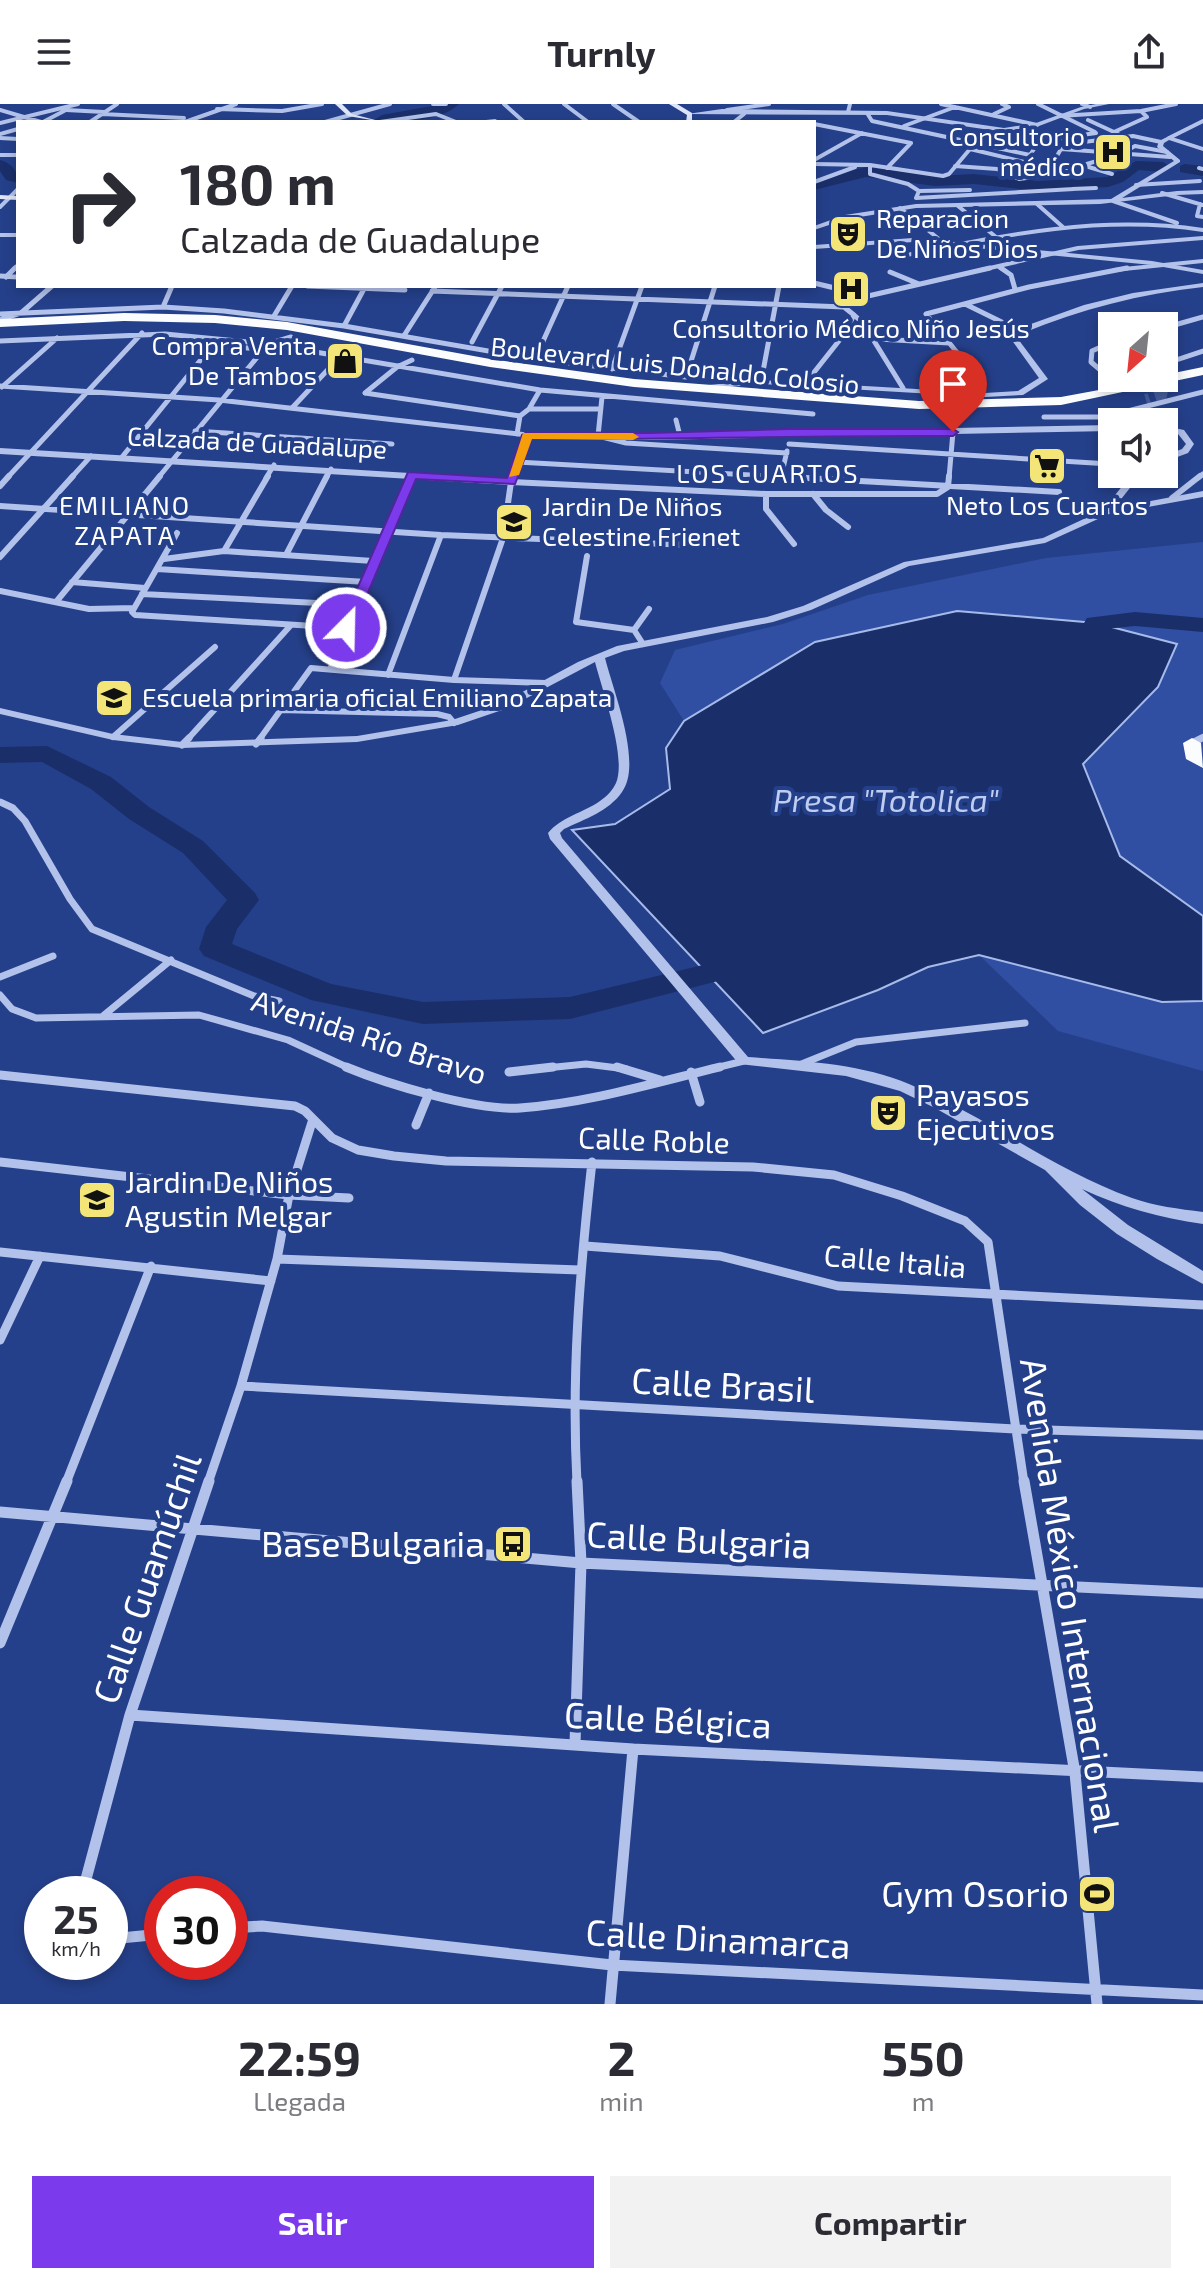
<!DOCTYPE html>
<html lang="es">
<meta charset="utf-8">
<style>
:root{--surface:#fff;--page:#f2f2f3;--text:#2b2b33;--muted:#7c7c81;--accent:#7c3aed}
body{margin:0;font-family:"Exo 2",sans-serif;background:var(--page);color:var(--text);height:100vh;display:flex;flex-direction:column;font-size:30px;white-space:nowrap}
*{box-sizing:border-box;margin:0}
p{font-size:26px;color:var(--muted)}
.icon{flex:none;width:44px;height:44px;fill:none;stroke:currentColor;stroke-width:2;stroke-linecap:round;stroke-linejoin:round}
.map{position:relative;height:1900px;overflow:hidden}
.drawer{display:flex;flex-direction:column;background:var(--surface);flex:1}
.drawer>*{flex:none}
.guide{position:absolute;left:16px;top:16px;width:800px;height:168px;border-radius:0px;box-shadow:0 4px 12px #0003;background:#fff;color:var(--text);overflow:hidden}
.needle{width:52px;rotate:207deg}
.buttons{position:absolute;left:1098px;top:208px;display:grid;gap:16px}
.buttons a{display:grid;place-items:center;width:80px;height:80px;border-radius:0px;background:var(--surface);box-shadow:0 4px 12px #0003;font-size:40px}
.speed{position:absolute;left:24px;top:1772px;display:flex;gap:16px;font-size:40px;font-weight:700;text-align:center}
.speed>*{display:grid;place-content:center;width:104px;height:104px;border-radius:50%;background:var(--surface);box-shadow:0 4px 12px #0003;line-height:1}
.speed small{font-size:20px;font-weight:400}
.speed .limit{border:12px solid #d22;background:#fff;color:#111}
.pin{position:absolute;display:grid;place-items:center;width:68px;height:68px;color:#fff;margin:-82px -34px;border-radius:50% 50% 50% 0;rotate:-45deg;box-shadow:0 0 8px #0007}
.pin .icon{rotate:45deg}
.me{position:absolute;width:88px;margin:-44px;rotate:23deg;stroke-linejoin:round;filter:drop-shadow(0 0 6px #0008)}
.turn{display:flex;align-items:center;gap:28px;height:168px;padding:0 32px;font-size:36px}
.turn .icon{width:104px;height:104px;stroke-width:2.5}
.turn b{display:block;font-size:56px;line-height:68px}
.eta{display:flex;justify-content:space-evenly;align-items:center;height:136px;text-align:center}
.eta b{font-size:48px;font-weight:700;line-height:56px}
.button{display:flex;gap:16px;margin-top:auto;padding:16px 32px}
.button a{flex:1;height:92px;border-radius:0px;background:var(--accent);color:#fff;font-size:32px;font-weight:700;line-height:92px;text-align:center}
.button a+a{background:var(--page);color:var(--text)}
header{display:flex;justify-content:space-between;align-items:center;height:104px;padding:0 32px;background:var(--surface);font-size:36px;font-weight:700}
.map>svg:first-child{display:block}
</style>
<header><svg class="icon" aria-label="menu" viewBox="0 0 24 24"><path d="M4 6h16M4 12h16M4 18h16"/></svg>Turnly<svg class="icon" aria-label="share" viewBox="0 0 24 24"><path d="M12 15V3M7 8l5-5 5 5M5 13v7h14v-7"/></svg></header>
<div class="map">
<svg width="1203" height="1900" viewBox="0 0 1203 1900">
<rect width="100%" height="100%" fill="#25408a"/>
<path fill="#304fa2" d="M1203,438V812L1120,752L1083,660L1158,583L1177,540L815,538L684,617L660,579L675,546L783,520L868,491L1046,454Z
M979,851L1162,898L1203,897V967L1058,927Z"/>
<path fill="#1a2f6a" stroke="#a7bbea" stroke-width="2" d="M957,507L1096,519L1177,540L1158,583L1083,660L1120,752L1203,812V897L1162,898L979,851L928,863L878,886L763,929L572,726L615,720L670,685L666,644L684,617L815,538Z"/>
<g fill="none" stroke-linecap="round" stroke-linejoin="round">
<path fill="#1a2f6a" fill-rule="evenodd" d="M442,0H459C440,19 396,18 371,18L382,11Z
M0,56C12,59 18,67 18,79L6,76L0,67Z
M1136,57L1163,58L1171,63L1163,68L1139,66L1123,78L1108,83L1038,87L974,80L935,82L866,73L814,86V76L866,63L935,72L974,70L1038,77L1107,73Z
M1185,60L1203,62V72L1180,68V62Z
M1135,508L1203,514V528L1135,522L1096,526L1087,524L1084,519L1087,514Z
M47,642L111,673L149,703L203,737L255,789L259,796L237,825L232,840L331,880L423,898L570,893L707,860L718,863L723,870L718,877L570,915L423,920L311,896L204,852L199,845L206,823L227,796L183,749L129,715L91,685L42,658L0,659V643Z"/>
<path stroke="#465d9c" stroke-width="12" stroke-dasharray="12 6" stroke-linecap="butt" d="M1110,276L1137,274L1162,286L1161,291L1146,296"/>
<path stroke="#b3c2ea" stroke-width="4" d="M433,0H446
M504,0L524,18
M564,0L588,18
M613,0L639,18
M941,0L1037,21
M1038,0L1095,28
M1082,0L1090,3
M217,5L282,7L322,0
M0,6L41,18
M66,6L104,8
M727,6L769,0
M848,8L850,0
M867,9L872,17L1030,51L1040,36
M102,10L184,14
M994,10L1009,3L1002,0
M1059,12L1141,7L1176,0
M1088,16L1114,28
M43,18L64,7
M90,18L117,0
M185,18L236,0
M325,18L390,0
M380,18L436,10L456,18
M486,18L495,17
M734,18L744,10
M798,18H804
M0,19L78,0
M814,20L911,39
M904,22L955,3
M1004,26C1032,44 1065,33 1096,29
M0,30L18,25
M1124,33L1114,28L1147,13L1141,7
M0,34L18,35
M1169,34L1203,17
M1067,40L1133,32L1161,38
M0,51H18
M814,56L862,29
M814,60L870,61L943,72L949,70L970,45L1058,66
M870,61V70L908,80L919,87L916,94L1074,85
M1082,61L1112,70
M955,62L997,65L1019,75L1049,71L1121,50L1135,42L1167,48
M887,64L911,39
M1050,64L1061,45L1170,53
M1199,64L1203,65
M814,78L855,63
M1136,81L1200,77
M1072,85L1096,84
M919,87L970,86
M1162,89L1203,101
M1113,97L1177,119
M1037,100L1064,124
M1200,100L1197,112L1203,113
M958,102L996,133
M0,103L18,85
M900,104L944,139
M0,131H18
M897,153C999,132 1098,110 1203,126
M999,163L1004,166
M13,166L18,161
M981,166L1078,144L1203,134
M1114,166L1203,157"/>
<path stroke="#b3c2ea" stroke-width="5" d="M1001,164L1011,171L1015,185
M890,168L919,180
M0,172L18,173
M6,173L15,164
M814,179L868,192L990,164
M307,182L405,186
M432,187L844,203L854,211L842,233L804,281
M965,200L1020,227
M163,203L172,182
M0,210L163,203L224,207L344,222L535,255L686,273L715,182
M854,211L863,219L903,284
M274,212L292,182
M0,216L21,209L52,182
M344,222L365,183
M1164,224L1203,213
M405,230L435,183
M842,233L949,239
M0,237L165,230L268,240L540,286L813,310
M472,238L502,182
M282,249L298,245
M535,255L568,182
M1164,260L1203,247
M612,265L642,182
M1105,270L1091,258L1092,247L1112,238
M974,276L959,251L926,210L1029,183L1127,164
M761,278L779,182
M0,282L219,296L527,331
M2,283L57,234
M365,289L520,312
M365,289L397,263L412,256
M602,293L598,332L626,339L787,349
M292,304L349,243
M529,305H599
M1044,313H1104L1203,288
M676,316L680,332
M195,327L392,340
M517,330L520,312L529,305L540,286
M789,340L1110,360
M122,353L212,242L264,245
M517,358L806,374
M781,373L787,347
M7,374L142,229
M71,374L91,352
M158,374L268,240L291,233
M266,374L274,361
M326,374L331,365
M411,374L412,371
M949,374L953,328
M1198,374L1203,370"/>
<path stroke="#b3c2ea" stroke-width="6" d="M770,372L1059,388
M0,382L9,372
M766,390V405L794,440
M813,390L826,406L848,423
M1172,394L1200,372
M0,402L441,431L717,442
M177,429L132,508L135,511L346,524
M224,447L268,372
M287,449L327,372
M587,452L576,518L634,526L643,540
M0,453L73,372
M164,455L224,447L373,457
M157,465L366,478
M72,478L145,484
M0,487L89,505L134,504
M142,490L356,501
M56,498L160,372
M634,526L649,505
M331,563L412,372
M388,571L441,431
M454,576L503,434L511,378L766,390H937L948,383L949,372
M280,606L437,610L449,613L454,619
M113,633L215,543
M187,636L291,521
M259,636L311,564L454,576L546,579
M1198,636L1203,633"/>
<path stroke="#b3c2ea" stroke-width="7" d="M1192,639L1202,634
M256,640L261,634
M182,641L189,634
M0,698L13,704L25,717L70,795L92,825L254,892L279,897
M0,873L53,852
M0,891L12,905L36,914L199,911L288,936L351,965
M103,912L171,856
M799,961L856,938L1025,919
M536,965L586,960L626,965
M711,965L744,957"/>
<path stroke="#b3c2ea" stroke-width="9" d="M346,963C387,980 476,1007 520,1004C588,999 654,979 720,963
M617,963L660,976
M509,968L553,963
M691,968L700,998
M0,971L295,1002L305,1007L332,1034L358,1046L394,1052L446,1057L753,1063L834,1071L902,1092L965,1117L988,1138L1024,1379
M416,1021L429,989
M0,1058L289,1091L349,1094
M585,1142L720,1152L838,1182L1203,1201
M0,1148L271,1177
M277,1155L580,1166
M0,1236L40,1152
M241,1282L1015,1325L1203,1331
M66,1379L151,1162
M208,1379L241,1282L277,1155L289,1091L313,1015
M577,1379C571,1271 580,1165 592,1058"/>
<path stroke="#b3c2ea" stroke-width="11" d="M1024,1377L1075,1669L1097,1900
M0,1408L581,1459L1203,1489
M0,1539L67,1377
M130,1611L633,1645L1203,1673
M575,1640L581,1459L577,1377
M82,1790L130,1611L209,1377
M230,1824L262,1822L612,1861L1203,1891
M110,1835L162,1830
M610,1900L633,1645"/>
<path fill="#b3c2ea" fill-rule="evenodd" d="M1096,0H1109L1084,5L1039,22L1004,28L887,11L687,10L722,5L887,7L1004,24L1036,19L1081,3Z
M1169,32L1203,43V47L1169,36L1164,39L1163,42L1180,56V58L1122,94L1177,87L1203,86V90L1177,91L1100,100L916,104L847,115L814,126V122L845,111L916,100L1111,95L1174,57L1157,43L1159,37Z
M913,134L1152,157L1203,166V170L1152,161L913,138L814,145V141Z
M1203,179V183C1140,190 1081,205 1023,229L1019,235L1021,239L1048,275L1023,291L985,293L761,280L698,286L694,284L698,282L761,276L985,289L1018,287L1039,274L1011,235L1017,225L1084,201L1133,189Z
M1112,321V327L649,336L530,334L515,378L511,381L0,350V344L508,375L523,331L527,328L649,330Z
M1164,322L1184,326L1194,340L1188,349L1164,358V352L1182,345L1186,340L1178,330L1164,328Z
M1132,370H1141L1114,404L1203,387V393L1109,410L1045,439L909,462L811,506L773,518L624,547L605,554C613,586 643,660 622,688C609,707 585,715 564,725L560,729L562,734L748,953C802,957 859,959 909,980C986,1012 1053,1066 1132,1094C1155,1102 1179,1105 1203,1108V1120C1160,1114 1121,1103 1082,1085L1128,1121L1203,1167V1180L1157,1155L1117,1130L1080,1101L1045,1066L935,1004L900,987L846,972L739,960L550,735L548,729C561,713 583,709 600,697C606,693 613,686 616,679C627,653 602,586 595,558L508,604L458,621L357,638L182,644L113,636L0,610V604L113,630L182,638L357,632L452,616L500,600L578,558L617,542L767,513L803,502L904,458L1043,434L1103,406Z"/>
<path fill="#dee5f8" fill-rule="evenodd" d="M335,0H342L352,10L383,18L348,12Z
M669,0H677L692,9V18H686L687,11Z
M0,91L18,92V96L0,95Z
M971,288L974,289V293L942,297L937,294Z"/>
<path fill="#fbfcfe" fill-rule="evenodd" d="M124,209L215,211L287,218L490,255L634,275L919,297L1061,293L1164,274V271L1203,263V271L1061,301L919,305L634,283L490,263L287,226L215,219L124,217L0,223V215Z
M1192,634L1201,639L1203,664L1186,655L1183,639Z"/>
</g>
<path fill="#7c3aed" stroke="#51269a" stroke-width="2" d="M789,325H953L958,328L953,332C812,331 672,336 532,335L515,380L416,375L353,524L346,528L340,524L408,368L507,374L522,331L527,328L649,329Z"/>
<path fill="#f59e0b" d="M523,329H633L639,333L633,336L532,335L519,371L509,373Z"/>
<defs>
<symbol id="hospital-square" viewBox="-11 -11 22 22"><rect x="-9" y="-9" width="18" height="18" rx="4" fill="#f3e578" stroke="#25408a"/><path d="M-5-5h3v3.5h4V-5h3V5h-3V1.5h-4V5h-3Z" fill="#111"/></symbol>
<symbol id="theatre-square" viewBox="-11 -11 22 22"><rect x="-9" y="-9" width="18" height="18" rx="4" fill="#f3e578" stroke="#25408a"/><path d="M-5-5.5Q0-4 5-5.5V0Q5 5 0 6Q-5 5-5 0ZM-3.3-2.5H-1v1.5H-3.3ZM1-2.5H3.3v1.5H1ZM-2.8 1Q0 5.5 2.8 1Z" fill="#111"/></symbol>
<symbol id="shop-square" viewBox="-11 -11 22 22"><rect x="-9" y="-9" width="18" height="18" rx="4" fill="#f3e578" stroke="#25408a"/><path d="M-5-2.5h2.3a2.7 3.5 0 0 1 5.4 0H5L5.5 6h-11ZM-1.5-2.5h3a1.5 2.3 0 0 0-3 0Z" fill="#111"/></symbol>
<symbol id="supermarket-square" viewBox="-11 -11 22 22"><rect x="-9" y="-9" width="18" height="18" rx="4" fill="#f3e578" stroke="#25408a"/><path d="M-6-5.5h2.5l.6 2H6L4.5 2H-2.5L-4.4-4H-6ZM-1.5 3.2a1.3 1.3 0 1 0 .1 0ZM3 3.2a1.3 1.3 0 1 0 .1 0Z" fill="#111"/></symbol>
<symbol id="school-square" viewBox="-11 -11 22 22"><rect x="-9" y="-9" width="18" height="18" rx="4" fill="#f3e578" stroke="#25408a"/><path d="M0-5L7-2L0 1L-7-2ZM-4 1L0 2.5L4 1V4Q0 6-4 4Z" fill="#111"/></symbol>
<symbol id="bus-square" viewBox="-11 -11 22 22"><rect x="-9" y="-9" width="18" height="18" rx="4" fill="#f3e578" stroke="#25408a"/><path d="M-5-6H5V4H4V6H2V4H-2V6H-4V4H-5ZM-3.5-4V0h7V-4ZM-3.5 1.2v1.5H-2V1.2ZM2 1.2v1.5H3.5V1.2Z" fill="#111"/></symbol>
<symbol id="stadium-square" viewBox="-11 -11 22 22"><rect x="-9" y="-9" width="18" height="18" rx="4" fill="#f3e578" stroke="#25408a"/><path d="M0-5a6.5 5 0 1 0 0 10a6.5 5 0 1 0 0-10ZM-3.5-1.8h7v3.6h-7Z" fill="#111"/></symbol>
</defs>
<g fill-rule="evenodd">
<use href="#hospital-square" x="1091" y="26" width="44" height="44"/>
<use href="#theatre-square" x="826" y="108" width="44" height="44"/>
<use href="#hospital-square" x="829" y="163" width="44" height="44"/>
<use href="#shop-square" x="323" y="235" width="44" height="44"/>
<use href="#supermarket-square" x="1025" y="340" width="44" height="44"/>
<use href="#school-square" x="492" y="396" width="44" height="44"/>
<use href="#school-square" x="92" y="572" width="44" height="44"/>
<use href="#theatre-square" x="866" y="987" width="44" height="44"/>
<use href="#school-square" x="75" y="1074" width="44" height="44"/>
<use href="#bus-square" x="491" y="1418" width="44" height="44"/>
<use href="#stadium-square" x="1075" y="1768" width="44" height="44"/>
</g>
<g text-anchor="middle" stroke-width="8" stroke-linejoin="round" paint-order="stroke">
<g font-size="26" fill="#fff" stroke="#25408a" text-anchor="start">
<text x="1085" y="42" text-anchor="end">Consultorio<tspan x="1085" dy="30">médico</tspan></text>
<text x="876" y="124">Reparacion<tspan x="876" dy="30">De Niños Dios</tspan></text>
<text x="851" y="234" text-anchor="middle">Consultorio Médico Niño Jesús</text>
<text x="317" y="251" text-anchor="end">Compra Venta<tspan x="317" dy="30">De Tambos</tspan></text>
<text x="1047" y="411" text-anchor="middle">Neto Los Cuartos</text>
<text x="542" y="412">Jardin De Niños<tspan x="542" dy="30">Celestine Frienet</tspan></text>
<text x="142" y="603">Escuela primaria oficial Emiliano Zapata</text>
</g>
<g font-size="26" fill="#fff" stroke="#25408a">
<text transform="translate(675 262) rotate(6)" y="9">Boulevard Luis Donaldo Colosio</text>
<text transform="translate(257 339) rotate(3)" y="9">Calzada de Guadalupe</text>
</g>
<g font-size="26" letter-spacing="2" fill="#fff" stroke="#25408a">
<text x="768" y="379">LOS CUARTOS</text>
<text x="125" y="411">EMILIANO<tspan x="125" dy="30">ZAPATA</tspan></text>
</g>
<g font-size="30" fill="#fff" stroke="#25408a">
<text transform="translate(369 934) rotate(18)" y="10">Avenida Río Bravo</text>
<text transform="translate(654 1037) rotate(2)" y="10">Calle Roble</text>
<text transform="translate(895 1158) rotate(5)" y="10">Calle Italia</text>
</g>
<g font-size="30" fill="#fff" stroke="#25408a" text-anchor="start">
<text x="916" y="1002">Payasos<tspan x="916" dy="34">Ejecutivos</tspan></text>
<text x="125" y="1089">Jardin De Niños<tspan x="125" dy="34">Agustin Melgar</tspan></text>
</g>
<g font-size="32" font-style="italic" fill="#bfcdf1" stroke="#25408a">
<text x="886" y="708">Presa "Totolica"</text>
</g>
<g font-size="36" fill="#fff" stroke="#25408a">
<text transform="translate(723 1281) rotate(3)" y="13">Calle Brasil</text>
<text transform="translate(699 1436) rotate(3)" y="13">Calle Bulgaria</text>
<text transform="translate(147 1474) rotate(-71)" y="13">Calle Guamúchil</text>
<text transform="translate(1070 1491) rotate(81)" y="13">Avenida México Internacional</text>
<text transform="translate(668 1616) rotate(3)" y="13">Calle Bélgica</text>
<text transform="translate(718 1835) rotate(3)" y="13">Calle Dinamarca</text>
</g>
<g font-size="36" fill="#fff" stroke="#25408a" text-anchor="end">
<text x="485" y="1453">Base Bulgaria</text>
<text x="1069" y="1803">Gym Osorio</text>
</g>
</g>
</svg>
<div class="buttons">
<a><svg class="needle" viewBox="-14 -14 28 28"><path d="M0-13l5 13h-10z" fill="#e53935"/><path d="M0 13l5-13h-10z" fill="#7c7c81"/></svg></a>
<a><svg class="icon" aria-label="sound" viewBox="0 0 24 24"><path d="M4 9h4l5-4v14l-5-4H4zM17 9q2 3 0 6"/></svg></a>
</div>
<div class="speed"><div>25<small>km/h</small></div><div class="limit">30</div></div>
<div class="pin" style="left:953px;top:328px;background:#d93025"><svg class="icon" aria-label="arrive" viewBox="0 0 24 24"><path d="M6 21V4h12l-3 4 3 4H6"/></svg></div>
<svg class="me" style="left:346px;top:524px" viewBox="-20 -20 40 40"><circle r="17" fill="#7c3aed" stroke="#fff" stroke-width="3"/><path d="M0-11L8 9 0 5-8 9z" fill="#fff"/></svg>
<div class="guide">
<div class="turn"><svg class="icon" aria-label="right" viewBox="0 0 24 24"><path d="M7 20v-9h11M14 6l5 5-5 5"/></svg><div><b>180 m</b>Calzada de Guadalupe</div></div>
</div>
</div>
<section class="drawer">
<div class="eta">
<div><b>22:59</b><p>Llegada</p></div>
<div><b>2</b><p>min</p></div>
<div><b>550</b><p>m</p></div>
</div>
<div class="button"><a>Salir</a><a>Compartir</a></div>
</section>
